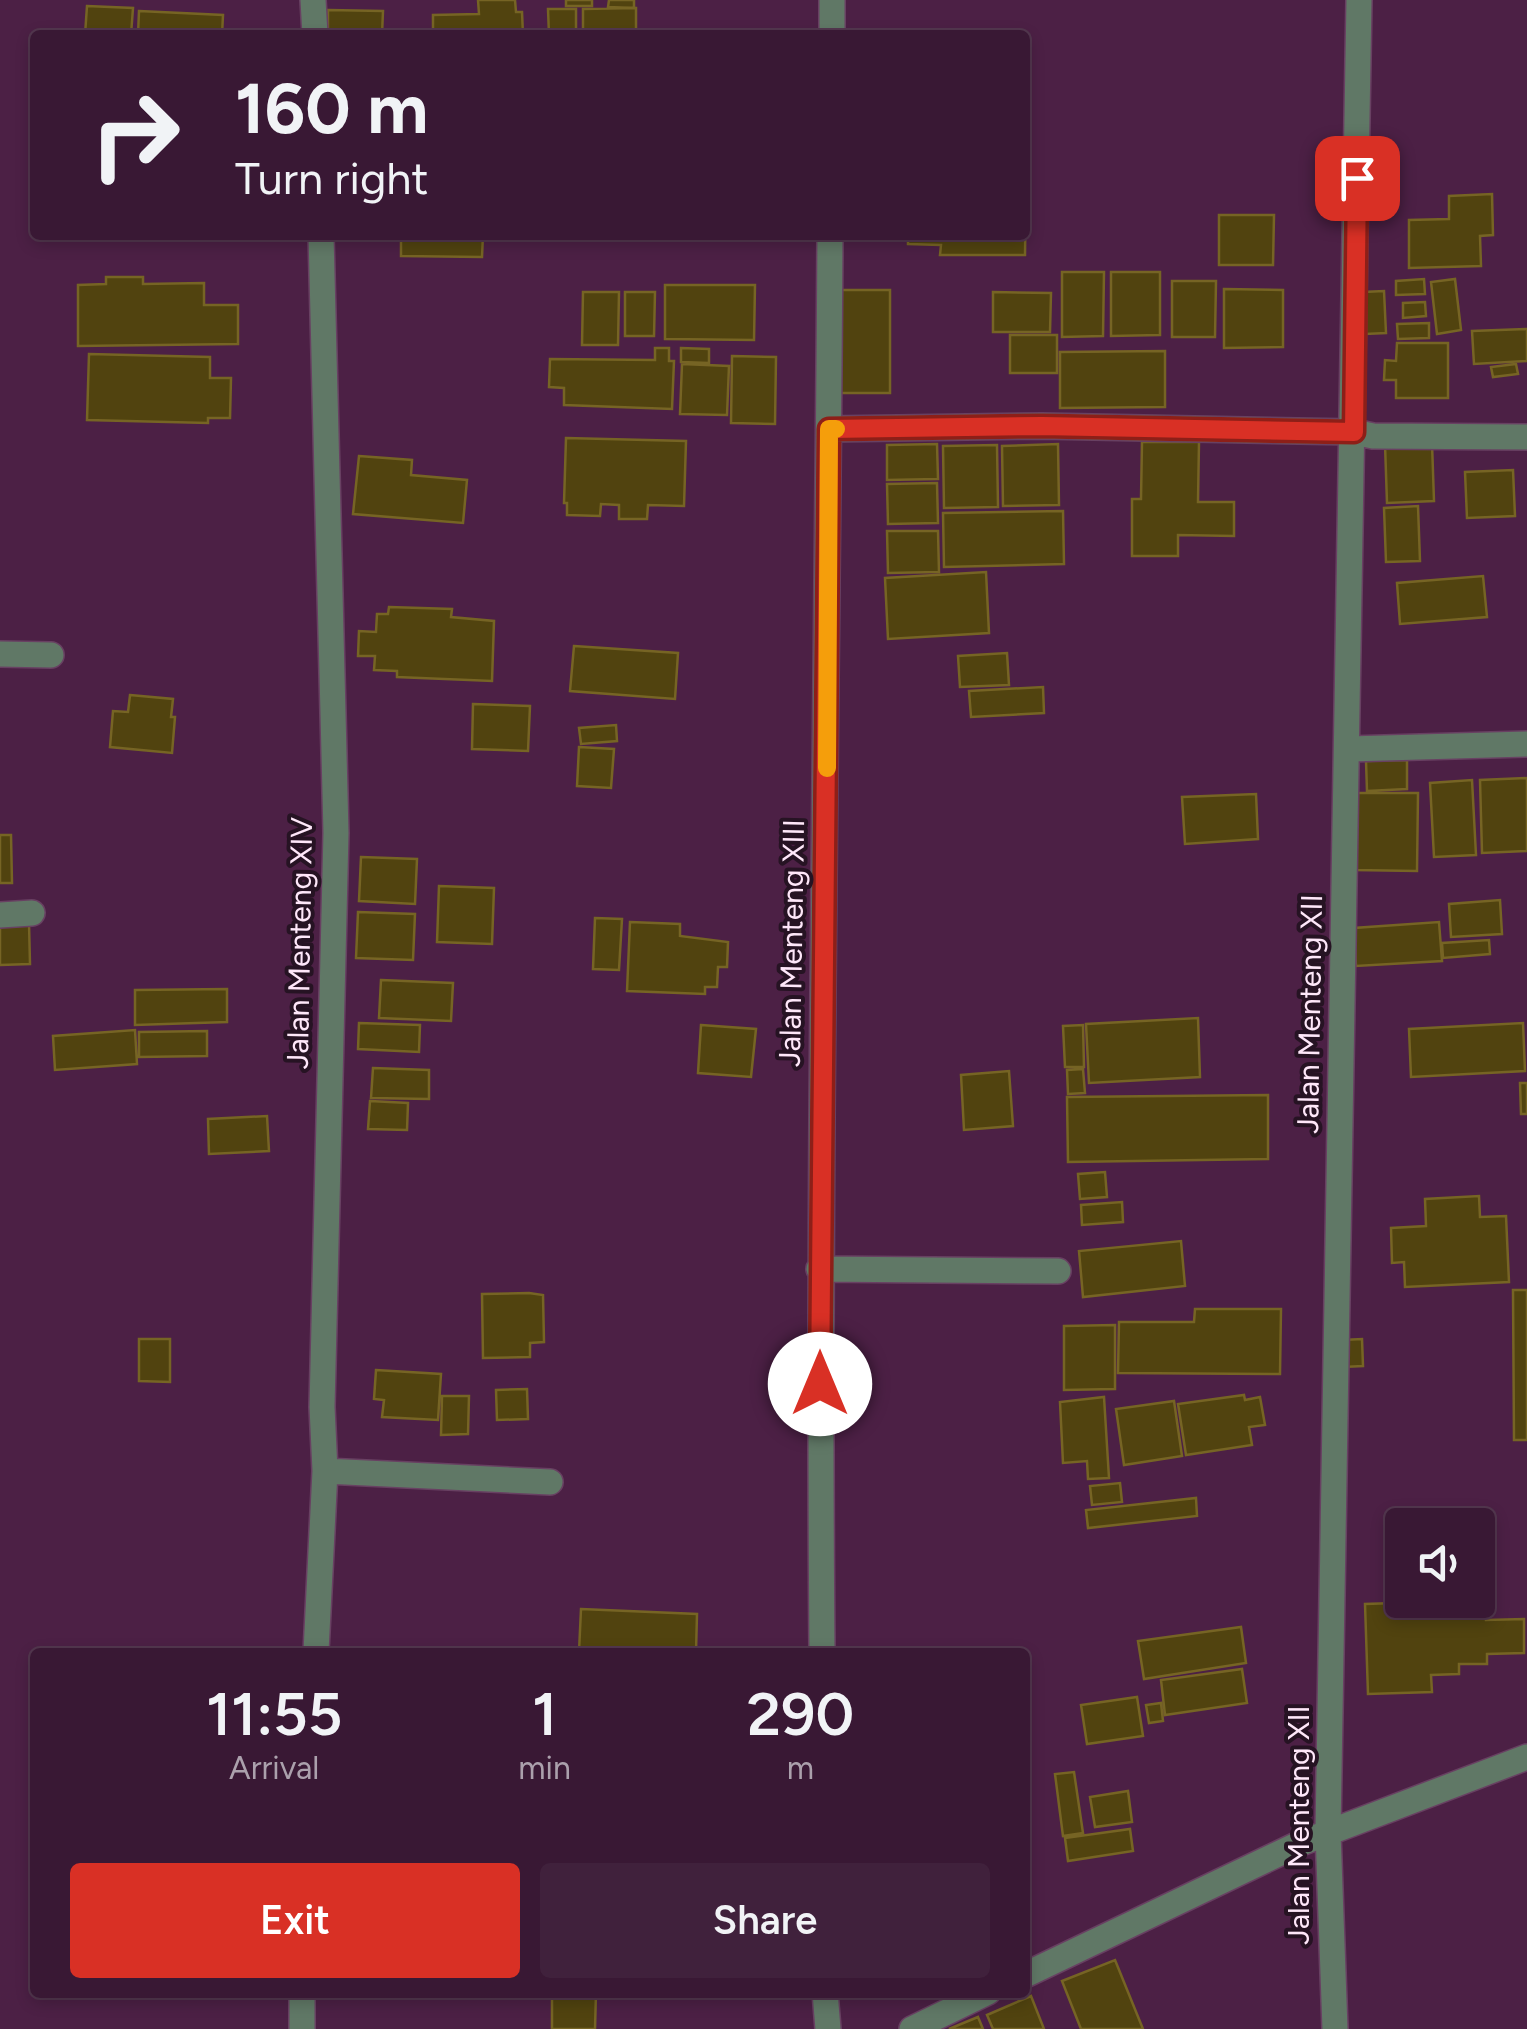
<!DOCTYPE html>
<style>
:root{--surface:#391834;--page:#40213c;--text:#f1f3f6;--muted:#aba0ac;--line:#53374f;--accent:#d93025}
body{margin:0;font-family:Figtree,sans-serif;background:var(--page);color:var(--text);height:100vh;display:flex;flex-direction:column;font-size:38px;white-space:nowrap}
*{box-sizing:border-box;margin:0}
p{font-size:32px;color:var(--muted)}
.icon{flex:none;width:55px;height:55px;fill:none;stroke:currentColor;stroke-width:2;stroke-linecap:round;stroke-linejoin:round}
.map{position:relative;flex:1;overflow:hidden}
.drawer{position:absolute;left:30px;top:1648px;width:1000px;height:350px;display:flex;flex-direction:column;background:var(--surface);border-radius:10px;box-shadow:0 5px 15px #0003,0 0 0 2px var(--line)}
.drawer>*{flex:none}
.hud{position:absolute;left:30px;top:30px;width:1000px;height:210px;border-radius:10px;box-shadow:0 5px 15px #0003,0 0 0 2px var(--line);background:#391834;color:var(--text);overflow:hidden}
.tools{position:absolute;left:1385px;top:1508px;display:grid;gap:20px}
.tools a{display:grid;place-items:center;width:110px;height:110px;border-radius:10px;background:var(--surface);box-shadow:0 5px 15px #0003,0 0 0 2px var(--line);font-size:50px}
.pin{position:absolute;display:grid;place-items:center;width:85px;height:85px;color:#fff;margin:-42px;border-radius:20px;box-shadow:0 5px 15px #0006}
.me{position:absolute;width:110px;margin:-55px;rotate:0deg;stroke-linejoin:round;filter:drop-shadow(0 0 8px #0008)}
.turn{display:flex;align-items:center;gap:35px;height:210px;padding:0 40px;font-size:45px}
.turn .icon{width:130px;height:130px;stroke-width:2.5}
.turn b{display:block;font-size:70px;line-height:85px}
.eta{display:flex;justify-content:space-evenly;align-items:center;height:170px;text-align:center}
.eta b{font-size:60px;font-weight:600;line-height:70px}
.cta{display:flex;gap:20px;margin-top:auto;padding:20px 40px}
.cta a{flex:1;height:115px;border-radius:10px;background:var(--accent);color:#fff;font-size:40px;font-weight:600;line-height:115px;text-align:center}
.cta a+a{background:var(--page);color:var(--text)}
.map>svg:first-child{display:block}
</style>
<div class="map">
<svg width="1527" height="2029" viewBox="0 0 1527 2029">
<rect width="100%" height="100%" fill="#4c2045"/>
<path fill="#51430f" stroke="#766424" stroke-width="2.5" d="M478,0H515L516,12H522L523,35H433V15L479,14Z
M566,0H592V6H566Z
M609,0H634V8L608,7Z
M87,6L133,8L131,35H85Z
M636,8V35H583V9Z
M548,9H576V35H549Z
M328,10L383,11L382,35H328Z
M139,11L223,15L222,35H138Z
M1026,178L1025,255H940L941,245L908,244V235H1025Z
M1492,194L1493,235L1480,236L1481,266L1409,268V220L1449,219V196Z
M1219,215H1274L1273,265H1219Z
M401,235H483L482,257L401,256Z
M1062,272H1104L1103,336L1062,337Z
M1111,272H1160V335L1111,336Z
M106,277H143V284L204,283V305H238V344L78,346V285L106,284Z
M1424,279L1425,294L1396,295V281Z
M1455,279L1461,330L1437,334L1431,282Z
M1172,281H1216L1215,337H1172Z
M665,285H755L754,340L665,339Z
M1224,289L1283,290V347L1224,348Z
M835,290H890V393H835Z
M1384,291L1386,333L1365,334L1363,292Z
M583,292H619L618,345H582Z
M625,292H655L654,336H625Z
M993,292L1051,293L1050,332H993Z
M1425,302L1426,316L1403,318V303Z
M1429,323V338L1398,339L1397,324Z
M1527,329V361L1474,364L1472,331Z
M1010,335H1057V373H1010Z
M1397,343H1448V398H1396V380H1384L1385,360L1396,361Z
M655,348H669V361H674L672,409L564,405V388L549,387L550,359L655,360Z
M681,348L709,349V363L681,362Z
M1165,351V407L1060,408V352Z
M89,354L210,357V378H231L230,418H208V423L87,420Z
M732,356L776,357L775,424L731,423Z
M682,364L729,366L727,415L680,414Z
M1516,364L1518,374L1493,377L1491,367Z
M566,438L686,441L684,506L648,505L647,519H619V505L601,504L600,516L567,515V503H564Z
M1142,442H1199L1198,502H1234V536L1178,535V556H1132V499H1141Z
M1432,443L1434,501L1387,503L1385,444Z
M937,444L938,479L887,480V445Z
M1058,444L1059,505L1003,506L1002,446Z
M997,445L998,507L944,508L943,446Z
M359,456L412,460L411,475L467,480L463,523L353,514Z
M1513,470L1515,516L1467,518L1465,472Z
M937,483L938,523L888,524L887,484Z
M1418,506L1420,561L1386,562L1384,508Z
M1063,511L1064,564L944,567L943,513Z
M887,531H938L939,572L888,573Z
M986,572L989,633L888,639L885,578Z
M1483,576L1487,617L1400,624L1397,583Z
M389,607L452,609L451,617L494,621L492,681L397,677V671L374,670L375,656H358L359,631L376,632L377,614H388Z
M574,646L678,653L675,699L570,691Z
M1007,653L1009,685L960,687L958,656Z
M1043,687L1044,713L971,717L969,691Z
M130,695L173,699L171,717H175L172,753L110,747L113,711L128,712Z
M473,704L530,706L528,751L472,749Z
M616,725L617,741L581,744L579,728Z
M579,747L614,749L611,788L577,786Z
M1407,760V789L1367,791L1366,761Z
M1527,778V851L1482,853L1480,780Z
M1472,780L1476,855L1434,857L1430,783Z
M1355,793H1418L1417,871L1354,870Z
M1256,794L1258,839L1185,844L1182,797Z
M0,835H11L12,883H0Z
M361,857L417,859L415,904L359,901Z
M439,886L494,888L492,944L437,942Z
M1500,900L1502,934L1451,937L1449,904Z
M358,912L415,914L413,960L356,958Z
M595,918L622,919L619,970L593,969Z
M630,922L680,924V936L728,942L727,967H718L717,987H705V994L627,991Z
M1439,922L1442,961L1356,966L1354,928Z
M29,923L30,964L0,965V924Z
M1489,940L1490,954L1443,958L1442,943Z
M381,980L453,983L451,1021L379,1018Z
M227,989V1022L135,1025V990Z
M1198,1018L1200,1077L1089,1083L1086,1024Z
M359,1023L420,1025L419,1052L358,1049Z
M1523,1023L1525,1071L1411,1077L1409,1029Z
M701,1025L756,1029L751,1077L698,1073Z
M1083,1025L1084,1067H1065L1063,1026Z
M135,1030L137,1064L55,1070L53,1036Z
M207,1031V1056L139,1057V1032Z
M373,1068L429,1070V1099L371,1098Z
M1083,1069L1085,1093L1068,1094L1067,1070Z
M1009,1071L1013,1126L964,1130L961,1075Z
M1520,1083H1527V1114H1521Z
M1268,1095V1159L1068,1162L1067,1097Z
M370,1101L408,1103L407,1130L368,1129Z
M267,1116L269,1151L209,1154L208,1119Z
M1105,1172L1107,1197L1080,1199L1078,1174Z
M1479,1196L1480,1217L1506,1216L1509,1282L1405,1287L1404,1262L1392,1263L1391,1228L1426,1226L1425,1199Z
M1122,1202L1123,1222L1082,1225L1081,1205Z
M1181,1241L1185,1286L1083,1297L1079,1251Z
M1513,1290H1527V1440H1514Z
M529,1293L543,1295L544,1342L530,1343V1357L483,1358L482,1294Z
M1195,1309H1281L1280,1374L1118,1373L1119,1322H1194Z
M1115,1325V1389L1064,1390V1326Z
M139,1339H170V1382L139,1381Z
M1362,1339L1363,1366L1343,1367L1342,1340Z
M376,1370L441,1374L438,1420L382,1417L384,1400L374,1399Z
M527,1389L528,1419L497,1420L496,1390Z
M1244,1395L1245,1400L1260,1397L1265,1425L1249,1427L1252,1445L1186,1455L1178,1404Z
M442,1396H469L468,1434L441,1435Z
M1104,1397L1109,1478L1088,1479L1087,1461L1063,1463L1060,1402Z
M1174,1401L1182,1456L1124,1465L1116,1409Z
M1120,1483L1122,1502L1092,1505L1090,1486Z
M1196,1498L1197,1516L1088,1528L1086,1510Z
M1428,1602L1459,1603L1458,1607L1486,1606V1620L1524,1619V1653L1487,1654V1664H1459V1674L1431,1675L1432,1692L1368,1694L1365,1604Z
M581,1609L697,1614L696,1652H579Z
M1241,1627L1246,1663L1144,1679L1138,1641Z
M1242,1669L1247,1703L1165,1715L1161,1680Z
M1137,1697L1143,1736L1087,1744L1081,1705Z
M1161,1703L1163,1721L1149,1723L1146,1705Z
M1074,1772L1083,1833L1063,1836L1055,1774Z
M1128,1791L1132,1822L1095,1827L1090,1797Z
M1130,1829L1133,1851L1068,1861L1065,1838Z
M1115,1960L1143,2029H1081L1062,1981Z
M552,1992H596L595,2029H552Z
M1031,1996L1044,2029H993L987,2015Z
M978,2017L983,2029H949Z"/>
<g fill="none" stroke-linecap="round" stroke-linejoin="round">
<defs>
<path id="minor" d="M313,0L315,35
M832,35V0
M829,429L1042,426L1354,432L1373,436L1527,437
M0,654L51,655
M1349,749L1527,744
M0,915L32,913
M819,1269L1058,1271
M325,1471L550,1482
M316,1652L325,1471L322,1407L336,833L321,235
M822,1652C818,1180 827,708 830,235
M1025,1975L1301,1843L1527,1757
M825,1992L828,2029
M302,2029V1992
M912,2029L988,1992
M1335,2029L1328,1832L1359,0"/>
</defs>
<use href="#minor" stroke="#684062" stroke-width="28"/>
<use href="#minor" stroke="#607866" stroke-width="25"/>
</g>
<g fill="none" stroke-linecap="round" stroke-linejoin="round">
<defs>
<path id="route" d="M820,1384L829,429L1042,426L1354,432L1357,178"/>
</defs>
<use href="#route" stroke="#8d1f18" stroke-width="25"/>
<use href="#route" stroke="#d93025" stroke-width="18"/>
<path stroke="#f59e0b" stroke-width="18" d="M827,768L829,429H836"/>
</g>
<g text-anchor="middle" stroke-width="8" stroke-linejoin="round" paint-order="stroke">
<g font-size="30" fill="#fee7f9" stroke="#261323">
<text transform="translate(300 943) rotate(-89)" y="10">Jalan Menteng XIV</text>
<text transform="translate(792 943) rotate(-89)" y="10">Jalan Menteng XIII</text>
<text transform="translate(1310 1014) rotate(-89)" y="10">Jalan Menteng XII</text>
<text transform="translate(1299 1825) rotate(-90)" y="10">Jalan Menteng XII</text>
</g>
</g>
</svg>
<div class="tools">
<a><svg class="icon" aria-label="sound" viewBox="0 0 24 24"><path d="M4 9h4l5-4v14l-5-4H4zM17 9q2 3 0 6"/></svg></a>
</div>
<div class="pin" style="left:1357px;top:178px;background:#d93025"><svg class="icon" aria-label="arrive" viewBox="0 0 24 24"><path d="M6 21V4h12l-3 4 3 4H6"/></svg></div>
<svg class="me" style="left:820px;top:1384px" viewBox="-20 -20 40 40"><circle r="19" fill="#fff"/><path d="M0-13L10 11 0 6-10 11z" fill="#d93025"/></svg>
<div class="hud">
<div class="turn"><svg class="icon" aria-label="right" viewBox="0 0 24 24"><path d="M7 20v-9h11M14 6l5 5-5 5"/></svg><div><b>160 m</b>Turn right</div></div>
</div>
<section class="drawer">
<div class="eta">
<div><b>11:55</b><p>Arrival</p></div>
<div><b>1</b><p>min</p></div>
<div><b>290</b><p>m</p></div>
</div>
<div class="cta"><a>Exit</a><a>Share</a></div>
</section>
</div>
